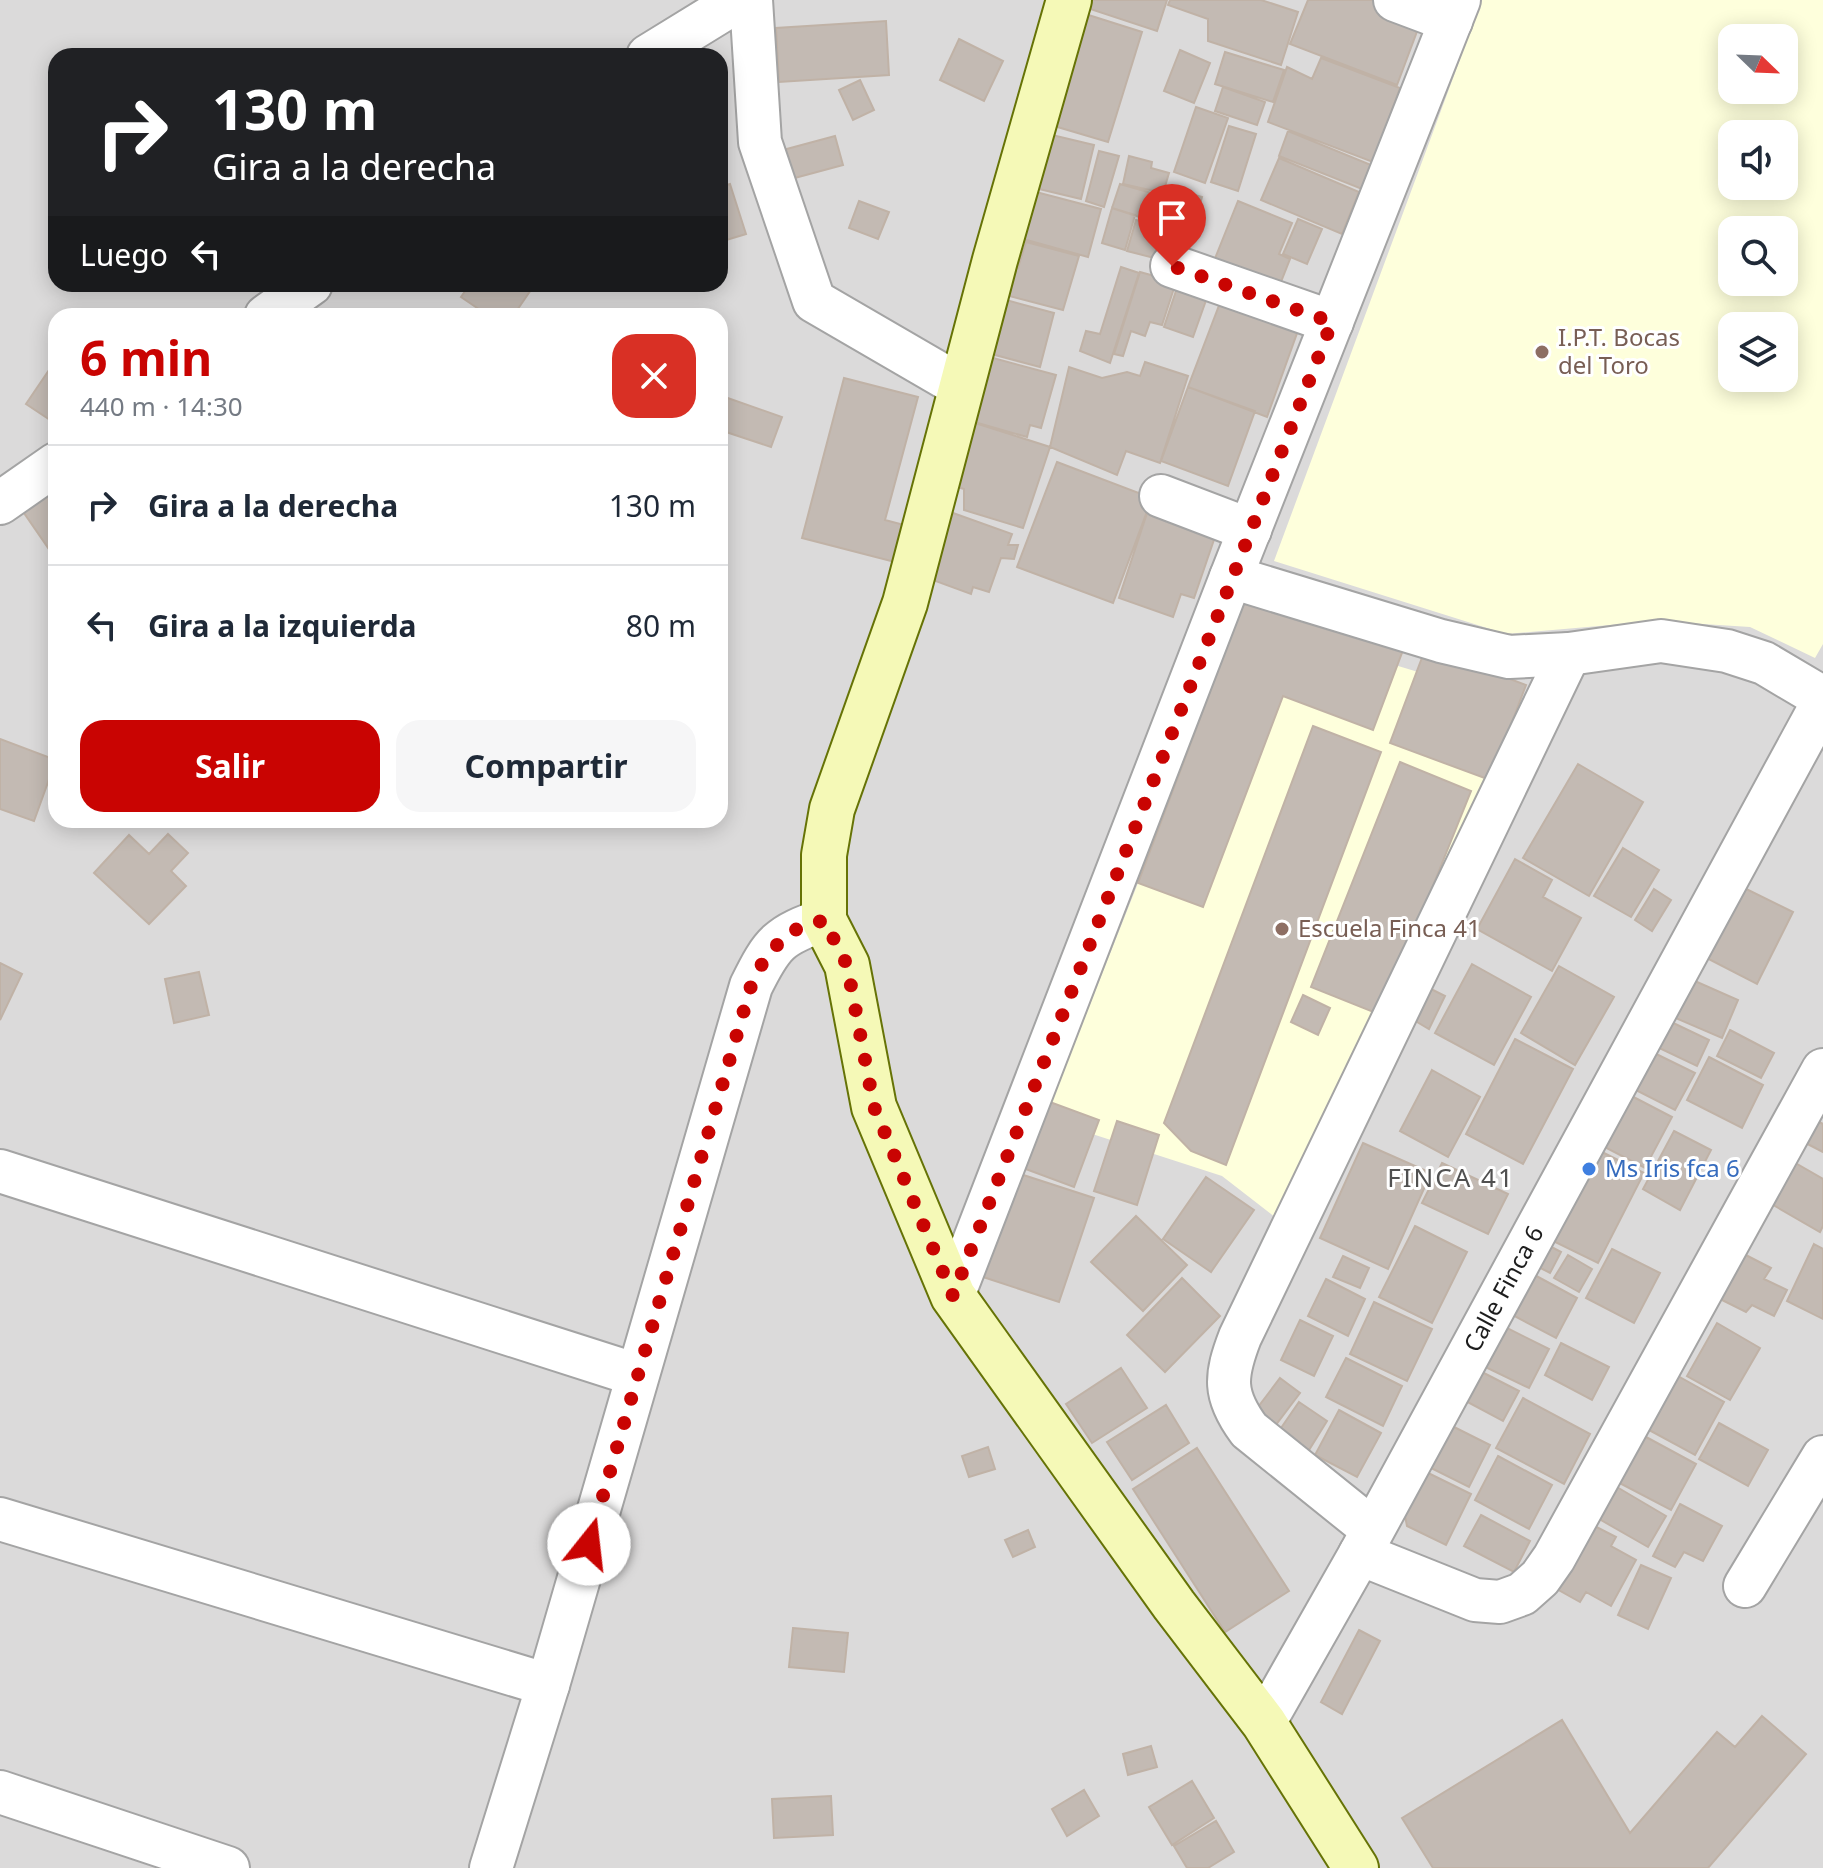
<!DOCTYPE html>
<html lang="es">
<meta charset="utf-8">
<style>
:root{--surface:#fff;--page:#f6f6f7;--text:#1f2937;--muted:#747a83;--line:#e0e1e3;--accent:#c90402}
body{margin:0;font-family:"Noto Sans",sans-serif;background:var(--page);color:var(--text);height:100vh;display:flex;flex-direction:column;font-size:30px;white-space:nowrap}
*{box-sizing:border-box;margin:0}
p{font-size:26px;color:var(--muted)}
.icon{flex:none;width:44px;height:44px;fill:none;stroke:currentColor;stroke-width:2;stroke-linecap:round;stroke-linejoin:round}
.map{position:relative;flex:1;overflow:hidden}
.side{position:absolute;left:48px;top:308px;width:680px;height:520px;display:flex;flex-direction:column;background:var(--surface);border-radius:24px;box-shadow:0 4px 20px #0003}
.side>*{flex:none}
.banner{position:absolute;left:48px;top:48px;width:680px;height:244px;border-radius:24px;box-shadow:0 4px 20px #0003;background:#202124;color:#fff;overflow:hidden}
.needle{width:52px;rotate:113deg}
.tools{position:absolute;left:1718px;top:24px;display:grid;gap:16px}
.tools a{display:grid;place-items:center;width:80px;height:80px;border-radius:16px;background:var(--surface);box-shadow:0 4px 20px #0003;font-size:40px}
.pin{position:absolute;display:grid;place-items:center;width:68px;height:68px;color:#fff;margin:-82px -34px;border-radius:50% 50% 50% 0;rotate:-45deg;box-shadow:0 0 8px #0007}
.pin .icon{rotate:45deg}
.me{position:absolute;width:88px;margin:-44px;rotate:16deg;stroke-linejoin:round;filter:drop-shadow(0 0 6px #0008)}
.turn{display:flex;align-items:center;gap:28px;height:168px;padding:0 32px;font-size:36px}
.turn .icon{width:104px;height:104px;stroke-width:2.5}
.turn b{display:block;font-size:56px;line-height:68px}
.then{display:flex;align-items:center;height:76px;padding:0 32px;background:#0003;gap:16px;font-size:30px}
.round{display:grid;place-items:center;flex:none;width:84px;height:84px;border-radius:24px;background:var(--page)}
.headline{display:flex;align-items:center;justify-content:space-between;height:136px;padding:0 32px}
h1{font-size:48px;font-weight:700;line-height:60px;color:var(--accent)}
.primary-button{display:flex;gap:16px;margin-top:auto;padding:16px 32px}
.primary-button a{flex:1;height:92px;border-radius:24px;background:var(--accent);color:#fff;font-size:32px;font-weight:700;line-height:92px;text-align:center}
.primary-button a+a{background:var(--page);color:var(--text)}
ul{padding:0;list-style:none}
li{display:flex;align-items:center;gap:24px;height:120px;padding:0 32px;border-top:2px solid var(--line)}
li div{flex:1}
li b{display:block;font-size:30px}
li em{font-style:normal}
.map>svg:first-child{display:block}
</style>
<div class="map">
<svg width="1823" height="1868" viewBox="0 0 1823 1868">
<rect width="100%" height="100%" fill="#eeebe3"/>
<path fill="#dbdada" fill-rule="evenodd" d="M0,0H1823V1868H0ZM1732,38H1784V90H1732ZM56,56H720V284H56ZM1732,134H1784V186H1732ZM1732,230H1784V282H1732ZM56,316H720V820H56ZM1732,326H1784V378H1732Z"/>
<path fill="#feffdc" fill-rule="evenodd" d="M1482,0H1823V644L1815,658L1750,627L1656,621L1506,634L1274,561ZM1732,38H1784V90H1732ZM1732,134H1784V186H1732ZM1732,230H1784V282H1732ZM1732,326H1784V378H1732Z
M1282,631L1538,708L1284,1224L1222,1176L1049,1120V1108L1138,883Z"/>
<path fill="#c3bab3" stroke="#c0b2a6" stroke-width="2" d="M1077,0H1167L1157,31L1075,4Z
M1170,0H1261L1298,12L1281,65L1208,41V19L1168,5Z
M1308,0H1374L1422,18L1397,85L1290,44Z
M1079,12L1142,32L1108,142L1044,123Z
M886,21L889,75L779,82L776,28Z
M959,39L1003,61L984,101L940,80Z
M1180,50L1210,63L1194,103L1164,91Z
M1225,52L1284,70L1273,102L1215,84Z
M1321,58L1400,88L1373,162L1268,122L1287,67L1312,79Z
M860,80L874,110L853,120L839,90Z
M1223,87L1265,102L1257,125L1215,111Z
M1196,107L1228,118L1205,183L1174,172Z
M1229,126L1256,134L1238,191L1211,182Z
M1288,131L1371,165L1362,189L1279,156Z
M1052,135L1094,145L1081,199L1039,189Z
M835,136L843,165L791,179L783,150Z
M1099,151L1119,156L1104,207L1086,201Z
M1129,156L1152,162L1151,168L1169,173L1163,193L1123,184Z
M1279,158L1359,192L1342,234L1261,200Z
M730,184L746,234L720,242V187Z
M1120,184L1169,198L1161,224L1112,208Z
M1172,189L1202,197L1192,234L1162,226L1172,198Z
M1036,192L1101,209L1088,257L1023,239Z
M859,201L889,212L878,239L849,228Z
M1238,201L1292,223L1279,254L1290,259L1275,297L1210,271Z
M1112,208L1135,215L1125,250L1102,243Z
M1298,219L1322,229L1307,264L1283,254Z
M1136,220L1174,230L1166,261L1127,251Z
M1026,242L1079,256L1063,310L998,293L1006,265L1018,268Z
M1121,267L1139,273L1110,363L1080,351L1086,331L1100,334Z
M1140,272L1176,282L1162,325L1150,322L1145,336L1131,331L1123,356L1114,354Z
M1179,282L1209,292L1193,337L1164,327Z
M470,284H535L513,316H489L461,297Z
M1223,295L1301,322L1267,417L1188,387Z
M995,297L1054,313L1040,367L980,351Z
M982,355L1056,375L1041,428L1030,425L1027,437L964,419Z
M1145,362L1188,376L1160,463L1126,451L1117,475L1050,447L1069,367L1102,378L1127,372L1140,376Z
M51,367L56,370V424L26,404Z
M844,378L918,397L885,520L904,525L895,562L802,538Z
M1188,387L1255,411L1228,486L1161,461Z
M722,396L782,417L771,447L720,430Z
M975,423L1050,447L1023,528L964,510V489L954,486Z
M1057,462L1152,498L1113,603L1017,567Z
M56,472V553L53,555L15,500Z
M1152,498L1218,528L1194,598L1181,594L1173,617L1119,598Z
M953,513L1012,534L1008,545H1018L1014,559L1001,558L989,592L973,587L971,594L930,579Z
M1248,591L1403,650L1373,730L1283,696L1203,907L1138,883Z
M1426,647L1526,685L1490,780L1390,743Z
M1313,726L1381,752L1226,1165L1191,1151L1164,1123Z
M0,739L56,760L34,821L0,809Z
M1400,762L1471,791L1381,1015L1311,987Z
M1578,764L1643,802L1589,896L1523,858Z
M168,834L188,853L171,871L186,886L149,924L94,873L129,835L149,854Z
M1623,848L1659,870L1631,917L1594,896Z
M1515,859L1552,880L1543,897L1581,918L1552,971L1477,929Z
M1732,882L1793,912L1757,984L1697,953Z
M1654,889L1671,900L1652,931L1635,920Z
M0,963L22,974L0,1020Z
M1472,964L1531,997L1494,1065L1435,1033Z
M1559,966L1614,997L1575,1065L1521,1033Z
M199,972L209,1015L174,1023L165,979Z
M1688,978L1738,1000L1722,1038L1671,1016Z
M1429,988L1445,996L1429,1029L1412,1019Z
M1303,995L1330,1008L1318,1035L1291,1022Z
M1667,1020L1709,1040L1697,1066L1655,1046Z
M1730,1030L1774,1053L1761,1078L1717,1056Z
M1515,1039L1573,1069L1523,1164L1466,1134Z
M1644,1048L1695,1073L1675,1110L1626,1085Z
M1709,1057L1763,1085L1742,1128L1687,1100Z
M1432,1070L1480,1097L1448,1157L1400,1131Z
M1622,1091L1672,1117L1645,1168L1595,1142Z
M1039,1098L1099,1120L1074,1187L1015,1165Z
M1808,1116L1823,1124V1152L1796,1138Z
M1117,1121L1159,1135L1137,1205L1094,1191Z
M1674,1131L1711,1150L1680,1210L1643,1189Z
M1363,1143L1431,1173L1388,1269L1320,1238Z
M1590,1146L1644,1173L1598,1263L1545,1237Z
M1785,1157L1823,1179V1226L1820,1232L1761,1198Z
M1442,1163L1508,1194L1488,1234L1422,1203Z
M1008,1170L1094,1198L1059,1302L974,1274Z
M1206,1177L1254,1210L1211,1272L1163,1239Z
M1136,1216L1187,1265L1143,1311L1091,1262Z
M1415,1226L1467,1252L1432,1323L1379,1297Z
M1542,1242L1561,1252L1550,1273L1531,1263Z
M1814,1244L1823,1249V1319L1787,1301Z
M1612,1249L1660,1273L1634,1323L1586,1298Z
M1738,1251L1771,1268L1764,1279L1787,1290L1774,1316L1752,1305L1746,1312L1714,1296Z
M1568,1255L1592,1269L1579,1292L1554,1278Z
M1343,1256L1369,1268L1360,1288L1333,1277Z
M1529,1272L1577,1298L1556,1338L1507,1312Z
M1182,1278L1220,1316L1165,1372L1127,1335Z
M1326,1279L1365,1299L1348,1336L1308,1316Z
M1374,1302L1432,1329L1407,1381L1350,1354Z
M1300,1320L1333,1336L1314,1376L1281,1360Z
M1495,1322L1549,1349L1529,1388L1475,1362Z
M1717,1323L1760,1348L1730,1400L1687,1376Z
M1561,1343L1609,1367L1592,1400L1545,1375Z
M1346,1358L1402,1386L1383,1426L1326,1397Z
M1121,1368L1147,1408L1092,1443L1066,1404Z
M1478,1370L1519,1391L1503,1421L1462,1399Z
M1669,1371L1724,1402L1695,1455L1638,1424Z
M1280,1378L1300,1393L1275,1426L1255,1411Z
M1523,1398L1590,1434L1564,1484L1496,1448Z
M1299,1402L1327,1421L1309,1450L1279,1431Z
M1166,1405L1189,1443L1132,1480L1107,1442Z
M1339,1410L1381,1433L1357,1477L1315,1455Z
M1444,1422L1490,1445L1469,1487L1423,1464Z
M1719,1423L1768,1450L1748,1486L1699,1459Z
M1635,1431L1696,1464L1671,1510L1610,1478Z
M988,1447L995,1469L969,1477L962,1456Z
M1197,1448L1289,1591L1225,1632L1133,1489Z
M1498,1456L1552,1485L1529,1529L1475,1500Z
M1418,1468L1471,1494L1446,1545L1407,1526L1402,1501Z
M1605,1480L1666,1516L1648,1547L1587,1512Z
M1680,1504L1722,1526L1703,1561L1684,1552L1675,1567L1653,1556Z
M1481,1515L1530,1541L1514,1572L1464,1546Z
M1583,1520L1616,1537L1611,1546L1636,1560L1611,1606L1586,1592L1580,1602L1548,1584Z
M1028,1530L1035,1547L1013,1557L1005,1540Z
M1641,1565L1671,1578L1648,1629L1618,1615Z
M793,1628L848,1633L844,1672L789,1667Z
M1359,1630L1380,1641L1342,1714L1321,1702Z
M1762,1716L1806,1754L1708,1868H1433L1402,1818L1562,1720L1630,1833L1717,1732L1735,1747Z
M1151,1746L1157,1767L1128,1775L1123,1754Z
M1192,1781L1214,1818L1172,1845L1149,1807Z
M1084,1790L1099,1816L1067,1836L1052,1809Z
M831,1796L833,1835L774,1838L772,1799Z
M1216,1821L1234,1852L1208,1868H1187L1174,1846Z"/>
<g fill="none" stroke-linecap="round" stroke-linejoin="round">
<defs>
<g id="street">
<path d="M751,0L760,142L814,301L962,387"/>
<path d="M1395,0L1451,21"/>
<path d="M648,56L739,0"/>
<path d="M1172,266L1332,322"/>
<path d="M266,316L311,284"/>
<path d="M1161,496L1250,530"/>
<path d="M0,503L56,464"/>
<path d="M1231,577L1441,641L1509,657L1569,654L1661,641L1727,651L1764,663L1823,698"/>
<path d="M0,1171L637,1375"/>
<path d="M953,1296L1231,577L1459,0"/>
<path d="M0,1519L548,1685"/>
<path d="M1372,1529L1249,1430C1223,1395 1225,1376 1240,1337L1569,654"/>
<path d="M1360,1554L1475,1600L1500,1602L1522,1594L1540,1578L1554,1558L1823,1070"/>
<path d="M1745,1586L1823,1457"/>
<path id="s1" d="M1264,1723L1360,1554L1823,702"/>
<path d="M0,1792L228,1868"/>
<path d="M491,1868L548,1685L751,986C772,943 779,935 824,920"/>
</g>
<path id="secondary" d="M1069,0L995,260L905,603L832,809L824,855V920L847,965L874,1107L953,1296L1174,1605L1264,1723L1356,1868"/>
</defs>
<use href="#street" stroke="#a4a4a4" stroke-width="46"/>
<use href="#secondary" stroke="#667306" stroke-width="48"/>
<use href="#street" stroke="#fff" stroke-width="42"/>
<use href="#secondary" stroke="#f5f9b7" stroke-width="44"/>
</g>
<g fill="none" stroke-linecap="round" stroke-linejoin="round">
<path stroke="#c90402" stroke-width="14" stroke-dasharray="0 25.2" d="M589,1544L751,986L765,958L789,932L824,920L847,965L874,1107L953,1296L1332,322L1172,266"/>
</g>
<g fill="#8d6e63" stroke="#fff" stroke-width="3">
<circle cx="1542" cy="352" r="8"/>
<circle cx="1282" cy="929" r="8"/>
</g>
<circle fill="#3f7fe0" stroke="#fff" stroke-width="3" cx="1589" cy="1169" r="8"/>
<g text-anchor="middle" stroke-width="6" stroke-linejoin="round" paint-order="stroke">
<g font-size="24" fill="#785e54" stroke="#fff" text-anchor="start">
<text x="1558" y="346">I.P.T. Bocas<tspan x="1558" dy="28">del Toro</tspan></text>
<text x="1298" y="937">Escuela Finca 41</text>
</g>
<g font-size="24" fill="#366cbe" stroke="#fff" text-anchor="start">
<text x="1605" y="1177">Ms Iris fca 6</text>
</g>
<g font-size="24" fill="#1d1d1d" stroke="#fff">
<text dy="8" stroke="none"><textPath href="#s1" startOffset="496">Calle Finca 6</textPath></text>
</g>
<g font-size="26" letter-spacing="2" fill="#505050" stroke="#fff">
<text x="1451" y="1187">FINCA 41</text>
</g>
</g>
</svg>
<div class="tools">
<a><svg class="needle" viewBox="-14 -14 28 28"><path d="M0-13l5 13h-10z" fill="#e53935"/><path d="M0 13l5-13h-10z" fill="#747a83"/></svg></a>
<a><svg class="icon" aria-label="sound" viewBox="0 0 24 24"><path d="M4 9h4l5-4v14l-5-4H4zM17 9q2 3 0 6"/></svg></a>
<a><svg class="icon" aria-label="search" viewBox="0 0 24 24"><circle cx="10" cy="10" r="6"/><path d="M15 15l6 6"/></svg></a>
<a><svg class="icon" aria-label="layers" viewBox="0 0 24 24"><path d="M12 4l9 5-9 5-9-5zM3 14l9 5 9-5"/></svg></a>
</div>
<div class="pin" style="left:1172px;top:266px;background:#d93025"><svg class="icon" aria-label="arrive" viewBox="0 0 24 24"><path d="M6 21V4h12l-3 4 3 4H6"/></svg></div>
<svg class="me" style="left:589px;top:1544px" viewBox="-20 -20 40 40"><circle r="19" fill="#fff"/><path d="M0-13L10 11 0 6-10 11z" fill="#c90402"/></svg>
<div class="banner">
<div class="turn"><svg class="icon" aria-label="right" viewBox="0 0 24 24"><path d="M7 20v-9h11M14 6l5 5-5 5"/></svg><div><b>130 m</b>Gira a la derecha</div></div>
<div class="then">Luego<svg class="icon" aria-label="left" viewBox="0 0 24 24"><path d="M17 20v-9H6M10 6l-5 5 5 5"/></svg></div>
</div>
<section class="side">
<div class="headline"><div><h1>6 min</h1><p>440 m · 14:30</p></div><a class="round" style="background:#d93025;color:#fff"><svg class="icon" aria-label="close" viewBox="0 0 24 24"><path d="M6 6l12 12M18 6L6 18"/></svg></a></div>
<ul>
<li><svg class="icon" aria-label="right" viewBox="0 0 24 24"><path d="M7 20v-9h11M14 6l5 5-5 5"/></svg><div><b>Gira a la derecha</b></div><em>130 m</em></li>
<li><svg class="icon" aria-label="left" viewBox="0 0 24 24"><path d="M17 20v-9H6M10 6l-5 5 5 5"/></svg><div><b>Gira a la izquierda</b></div><em>80 m</em></li>
</ul>
<div class="primary-button"><a>Salir</a><a>Compartir</a></div>
</section>
</div>
